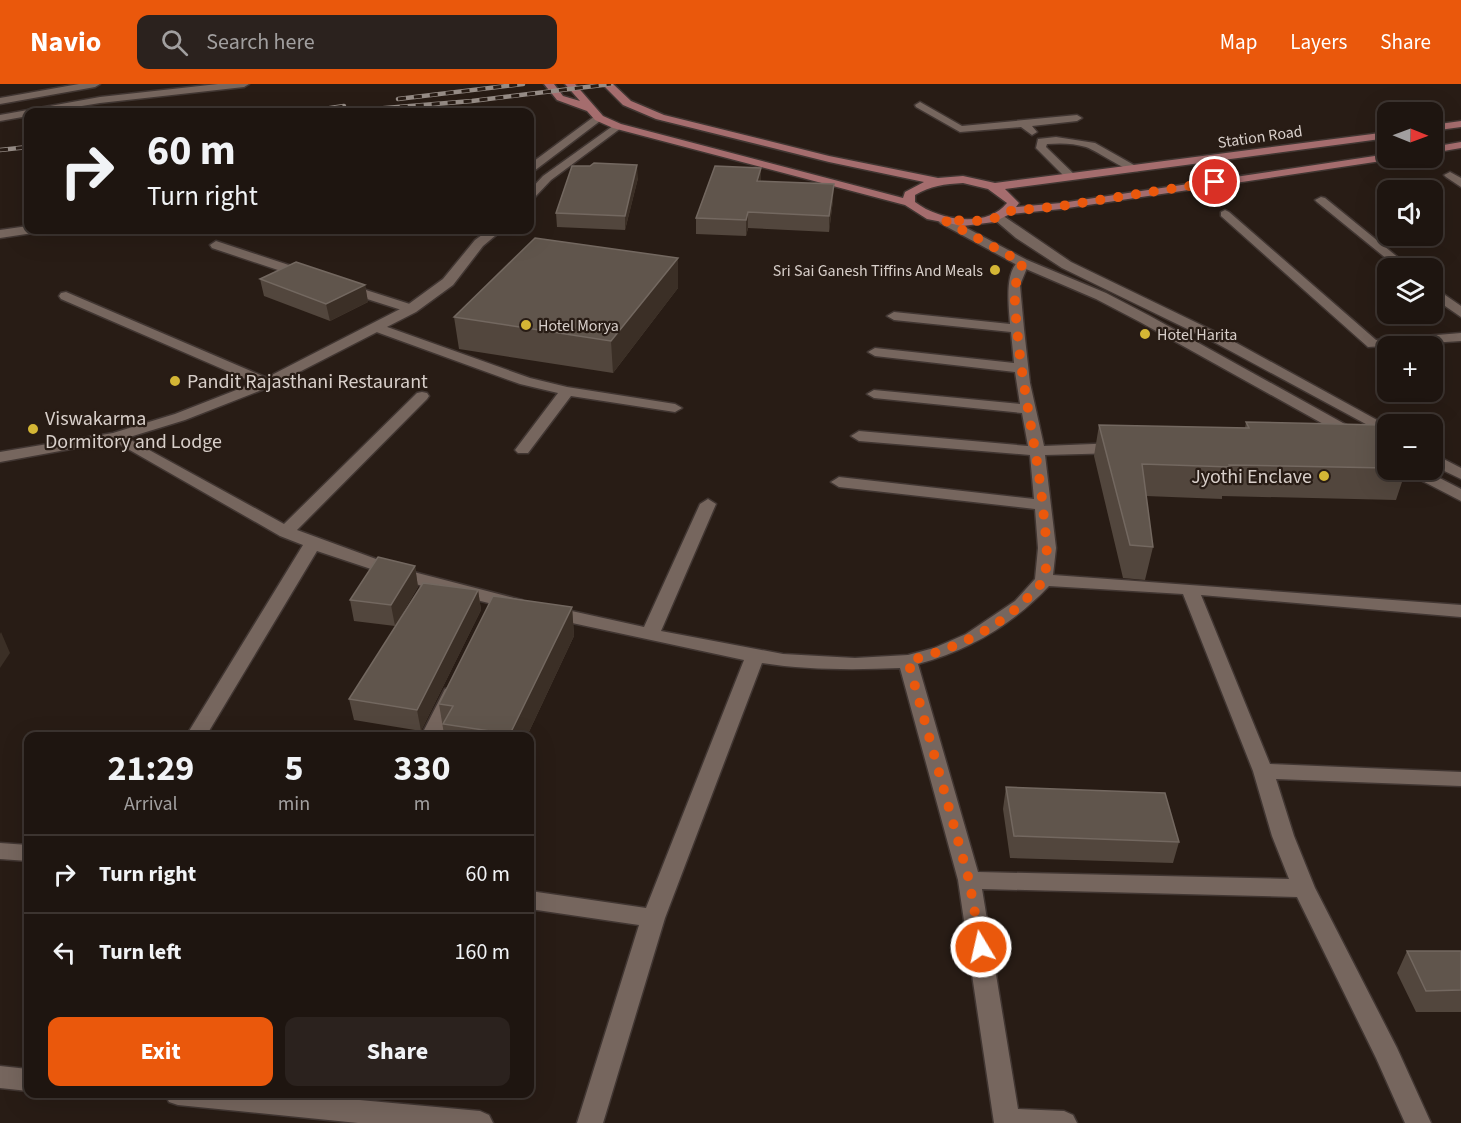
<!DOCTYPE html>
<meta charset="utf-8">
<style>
:root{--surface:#1e1510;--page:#2b221e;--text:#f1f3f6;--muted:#a19f9f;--line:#3c3430;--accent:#ea580c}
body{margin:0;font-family:"Source Sans 3",sans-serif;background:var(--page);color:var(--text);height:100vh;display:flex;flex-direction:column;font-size:22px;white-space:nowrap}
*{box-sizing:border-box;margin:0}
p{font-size:20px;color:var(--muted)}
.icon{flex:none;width:33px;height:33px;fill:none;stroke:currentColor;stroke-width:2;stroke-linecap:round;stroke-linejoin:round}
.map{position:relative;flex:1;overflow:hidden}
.sheet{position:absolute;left:24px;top:648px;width:510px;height:366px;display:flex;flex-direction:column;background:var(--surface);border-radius:12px;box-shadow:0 6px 24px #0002,0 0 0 2px var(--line)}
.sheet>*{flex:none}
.guide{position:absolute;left:24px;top:24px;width:510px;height:126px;border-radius:12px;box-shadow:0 6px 24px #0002,0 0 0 2px var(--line);background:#1e1510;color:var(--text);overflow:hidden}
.needle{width:39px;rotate:91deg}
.fabs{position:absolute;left:1377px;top:18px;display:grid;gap:12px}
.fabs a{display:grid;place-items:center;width:66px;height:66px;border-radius:12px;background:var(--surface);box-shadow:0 6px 24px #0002,0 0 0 2px var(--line);font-size:30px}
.pin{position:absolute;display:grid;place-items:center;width:51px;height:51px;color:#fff;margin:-26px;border:3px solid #fff;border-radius:50%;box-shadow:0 2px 6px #0007}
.me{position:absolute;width:66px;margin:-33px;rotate:351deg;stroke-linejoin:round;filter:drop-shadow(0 0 4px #0008)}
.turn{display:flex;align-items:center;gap:21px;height:126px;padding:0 24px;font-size:27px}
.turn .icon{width:78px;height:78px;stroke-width:2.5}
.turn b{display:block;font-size:42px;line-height:51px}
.eta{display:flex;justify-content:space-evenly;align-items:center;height:102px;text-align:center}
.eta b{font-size:36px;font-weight:700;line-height:42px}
.cta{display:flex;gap:12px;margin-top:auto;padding:12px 24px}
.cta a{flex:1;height:69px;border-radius:12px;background:var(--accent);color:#fff;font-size:24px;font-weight:700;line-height:69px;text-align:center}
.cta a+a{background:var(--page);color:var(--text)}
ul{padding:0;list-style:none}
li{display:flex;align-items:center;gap:18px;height:78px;padding:0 24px;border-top:2px solid var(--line)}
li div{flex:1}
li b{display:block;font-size:22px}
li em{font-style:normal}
header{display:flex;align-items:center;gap:36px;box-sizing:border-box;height:84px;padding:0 30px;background:var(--accent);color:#fff}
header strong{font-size:28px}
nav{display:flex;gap:33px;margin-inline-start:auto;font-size:21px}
.search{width:420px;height:54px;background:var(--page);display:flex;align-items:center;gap:15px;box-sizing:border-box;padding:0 21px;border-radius:12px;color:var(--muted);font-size:22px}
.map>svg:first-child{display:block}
</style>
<header>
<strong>Navio</strong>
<div class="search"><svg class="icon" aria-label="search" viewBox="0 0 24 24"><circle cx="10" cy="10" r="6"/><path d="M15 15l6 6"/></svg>Search here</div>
<nav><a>Map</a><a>Layers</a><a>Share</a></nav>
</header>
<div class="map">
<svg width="1461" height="1039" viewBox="0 0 1461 1039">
<rect width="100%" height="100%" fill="#281c15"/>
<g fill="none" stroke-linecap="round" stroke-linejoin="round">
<defs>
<path id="lane" d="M218,0H249L244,3L100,19L45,28H28V32L0,37V31L100,13Z
M920,18L962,42L1077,31L1082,34L1077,37L1032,42L1037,48L1032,51L1021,43L960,48L916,23L915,21Z
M1056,53L1095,59L1141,85L1139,87C1126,89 1100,68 1086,63C1073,59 1060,59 1047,60L1046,63L1077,93L1075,95H1067L1036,64L1038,55Z
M1450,88L1461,94V103L1446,93L1444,91Z
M1321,113L1325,114L1411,184H1398L1317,118L1315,116Z
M1225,126L1229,128L1376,256L1461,249V257L1368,263L1221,132V128Z
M1432,202L1461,222V233L1432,213Z"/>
<path id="street" d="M28,142V146H35L33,149L0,154V146Z
M216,157L310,188L312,191L306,195L302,194L212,164L210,161Z
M1023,175L1029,179L1020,201L1024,245L1030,299L1044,362L1118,359L1126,364L1118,369L1045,371L1056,464L1053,491L1461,521V533L1201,511L1270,680L1461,688V702L1276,695L1294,752L1315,804L1397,964L1431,1039H1405L1376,974L1297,813L982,805L1018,1025L1064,1027L1073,1031L1077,1039H994L958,796L900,584C854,586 807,586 762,579L665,834L603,1039H577L639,841L530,825V807L646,824L744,576L549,534L543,532L540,528L543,524L549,522L644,543L700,420L708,415L716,420L661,547L783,570L855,574L908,571L934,564L966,550L1015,517L1035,495L1038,464L1035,425L839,403L831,398L839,393L1034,415L1030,371L859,357L851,352L859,347L1028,362L1022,329L874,314L867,310L874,306L1020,320L1015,288L875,272L868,268L875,264L1014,279L1011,248L894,236L887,232L894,228L1010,240C1009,224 1003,182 1023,175ZM1049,502L1183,510L1253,687L1272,752L1289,795L978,788L918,580C970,566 1012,541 1049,502Z
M344,199L416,222L418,225L411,229L339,206L338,203Z
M66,208L272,296L274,299L267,303L262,302L61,215L59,212L61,209Z
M376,239L530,294L567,303L675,320L682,324L675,328L571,312L528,369H518L515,366L558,309L520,300L371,246L369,243Z
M422,308L427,309L429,312L427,315L297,446L406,486L522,516L525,520L522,524L516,526L422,502L317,467L206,652H186L303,461L280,452L107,353L110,350H120L284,440L417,309Z
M452,604L459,605L462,610L441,652H421L445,605Z
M0,759L28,761V777L0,775Z
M0,982L28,985V1007L0,1004Z
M165,1010H294L480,1027L489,1031L493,1039H358L178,1021L169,1018Z"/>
<path id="secondary" d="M79,0H100L95,3L0,20V14Z
M595,32L604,34L534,87L530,88V80Z
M617,39L622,42L621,44L551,96L534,114L530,115V106L543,92Z
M999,129L1071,178L1222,251L1388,342V352L1212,257L1062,184L1016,154L995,136V130Z
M944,132L1027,176L1106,209L1150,232L1388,364V376L1140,238L1096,215L1019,182L940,139L938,136Z
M489,146H502L483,162L453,201L416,228L272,302L185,336L120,356L0,378V368L113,349L175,330L262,296L406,222L443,195L475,156Z
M1432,369L1461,384V395L1432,381Z
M1405,386H1424L1461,405V417L1407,389Z"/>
<path id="primary" d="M544,0H554L563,12L580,17L565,0H575L603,32L621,40L903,114L905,108L924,98L829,78L656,35L623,21L602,0H613L631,17L664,31L829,72L938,94L963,92L995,99L1388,48V54L1005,105L1019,119L1016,123L1061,119L1388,70V74H1393L1388,76L1061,125L1010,130L994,138L963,142L927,135L905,121L613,44L595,36L587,27L557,16ZM963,99L988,105L1007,119C986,145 938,136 915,118V111C930,102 945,100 963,99Z
M1461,37V43L1432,47V41Z
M1461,58V64L1432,69V63Z"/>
</defs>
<use href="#lane" stroke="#413632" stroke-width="3"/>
<use href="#street" stroke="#413632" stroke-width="3"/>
<use href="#secondary" stroke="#413632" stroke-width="3"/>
<use href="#primary" stroke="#413632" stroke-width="3"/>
<use href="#lane" fill="#76665e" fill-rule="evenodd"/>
<use href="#street" fill="#76665e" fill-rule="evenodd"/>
<use href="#secondary" fill="#76665e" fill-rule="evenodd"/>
<use href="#primary" fill="#a56d6e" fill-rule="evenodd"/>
<defs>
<path id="rail" d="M398,15L523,0
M303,28L344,22
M336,28L472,17L611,0
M0,66L28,63"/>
</defs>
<use href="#rail" stroke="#968c86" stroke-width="4.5"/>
<use href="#rail" stroke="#281c15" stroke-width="3" stroke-dasharray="8" stroke-linecap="butt"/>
</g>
<path fill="#52463d" d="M590,82L638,94L625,146L557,143L556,129Z
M761,97L833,116L829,148L748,144L746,152L696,150V134Z
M678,174V204L613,289L459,265L454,233Z
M260,195L365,201L368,218L330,237L264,212Z
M1246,338L1388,353V386H1406L1396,416L1222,412V415L1146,412L1153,463L1145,496L1123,494L1094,372L1099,341L1245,344Z
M415,482L418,503L395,542L354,537L350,516Z
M478,506L481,526L421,647L354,636L349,615Z
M572,523L574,552L527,652H446L444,650L439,620Z
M1006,703L1179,758L1173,779L1010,774L1003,725Z
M1407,867H1461V928H1416L1397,889Z"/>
<path fill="#3b2f26" d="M637,81L638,94L625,146V132Z
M761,84V99L757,97Z
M834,100L833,116L829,148V132Z
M748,128V144L746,152V136Z
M678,174V204L613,289L611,257Z
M365,201L368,218L330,237L326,220Z
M415,482L418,503L395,542L391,521Z
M478,506L481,526L421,647L417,626Z
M572,523L574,552L527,652H510V650Z
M1,548L10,569L0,584V550Z"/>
<path fill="#60554c" stroke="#736860" stroke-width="1.5" d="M594,79L637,81L625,132L556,129L572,82H590Z
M715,82L761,84L757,97L834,100L829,132L748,128L746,136L696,134Z
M535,154L678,174L611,257L454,233Z
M296,178L365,201L326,220L260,195Z
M1246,338L1380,341L1388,353V384L1229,381L1230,383L1142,380L1153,463L1130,461L1099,341L1249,344Z
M378,473L415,482L391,521L350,516Z
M423,499L478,506L417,626L349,615Z
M493,512L572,523L510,650L443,640L453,622L439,620Z
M1006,703L1165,709L1179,758L1014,752Z
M1407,867H1461V906L1426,907Z"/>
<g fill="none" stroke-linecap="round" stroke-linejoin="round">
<path stroke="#ea580c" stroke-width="10" stroke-dasharray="0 18" d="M981,863L969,796L908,577C954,565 1000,545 1033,508C1037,504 1043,499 1044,494C1049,475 1046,454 1044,435C1039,374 1024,315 1018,255C1016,229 1010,202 1023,179L944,136L983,137L999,133L1010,127L1061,122L1215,98"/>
</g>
<g fill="#d4b635" stroke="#281c15" stroke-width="2">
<circle cx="995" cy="186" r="6"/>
<circle cx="526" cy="241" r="6"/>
<circle cx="1145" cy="250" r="6"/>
<circle cx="175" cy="297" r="6"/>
<circle cx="33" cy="345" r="6"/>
<circle cx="1324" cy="392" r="6"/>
</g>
<g text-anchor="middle" stroke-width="4.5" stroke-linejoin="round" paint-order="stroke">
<g font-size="16" fill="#d8cfca" stroke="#281c15">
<text transform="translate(1260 52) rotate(-8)" y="6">Station Road</text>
</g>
<g font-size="16" fill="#d8cfca" stroke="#281c15" text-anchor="start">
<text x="983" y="192" text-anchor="end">Sri Sai Ganesh Tiffins And Meals</text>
<text x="538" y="247">Hotel Morya</text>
<text x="1157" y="256">Hotel Harita</text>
</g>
<g font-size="20" fill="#d8cfca" stroke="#281c15" text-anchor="start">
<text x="187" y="304">Pandit Rajasthani Restaurant</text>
<text x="45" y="341">Viswakarma<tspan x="45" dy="23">Dormitory and Lodge</tspan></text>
<text x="1312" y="399" text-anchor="end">Jyothi Enclave</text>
</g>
</g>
</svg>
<div class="fabs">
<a><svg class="needle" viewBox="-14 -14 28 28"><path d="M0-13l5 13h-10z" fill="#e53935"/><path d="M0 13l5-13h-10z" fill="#a19f9f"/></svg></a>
<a><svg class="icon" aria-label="sound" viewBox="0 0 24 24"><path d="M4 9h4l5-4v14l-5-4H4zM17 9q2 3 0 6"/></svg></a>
<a><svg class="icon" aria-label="layers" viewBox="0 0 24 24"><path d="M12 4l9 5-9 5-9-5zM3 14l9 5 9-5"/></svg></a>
<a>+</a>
<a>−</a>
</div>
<div class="pin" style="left:1215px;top:98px;background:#d93025"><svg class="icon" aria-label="arrive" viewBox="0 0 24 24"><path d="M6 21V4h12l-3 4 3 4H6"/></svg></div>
<svg class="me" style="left:981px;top:863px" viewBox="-20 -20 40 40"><circle r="17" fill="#ea580c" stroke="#fff" stroke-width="3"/><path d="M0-11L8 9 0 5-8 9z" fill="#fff"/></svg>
<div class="guide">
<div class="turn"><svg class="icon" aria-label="right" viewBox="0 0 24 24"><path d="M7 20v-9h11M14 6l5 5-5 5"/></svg><div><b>60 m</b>Turn right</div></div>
</div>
<section class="sheet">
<div class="eta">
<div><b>21:29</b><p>Arrival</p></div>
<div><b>5</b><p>min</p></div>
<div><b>330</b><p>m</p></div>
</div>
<ul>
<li><svg class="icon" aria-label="right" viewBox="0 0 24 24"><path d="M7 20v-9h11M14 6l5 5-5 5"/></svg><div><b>Turn right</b></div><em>60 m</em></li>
<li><svg class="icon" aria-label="left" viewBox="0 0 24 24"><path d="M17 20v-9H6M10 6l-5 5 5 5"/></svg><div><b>Turn left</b></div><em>160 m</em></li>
</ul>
<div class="cta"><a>Exit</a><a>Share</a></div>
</section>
</div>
